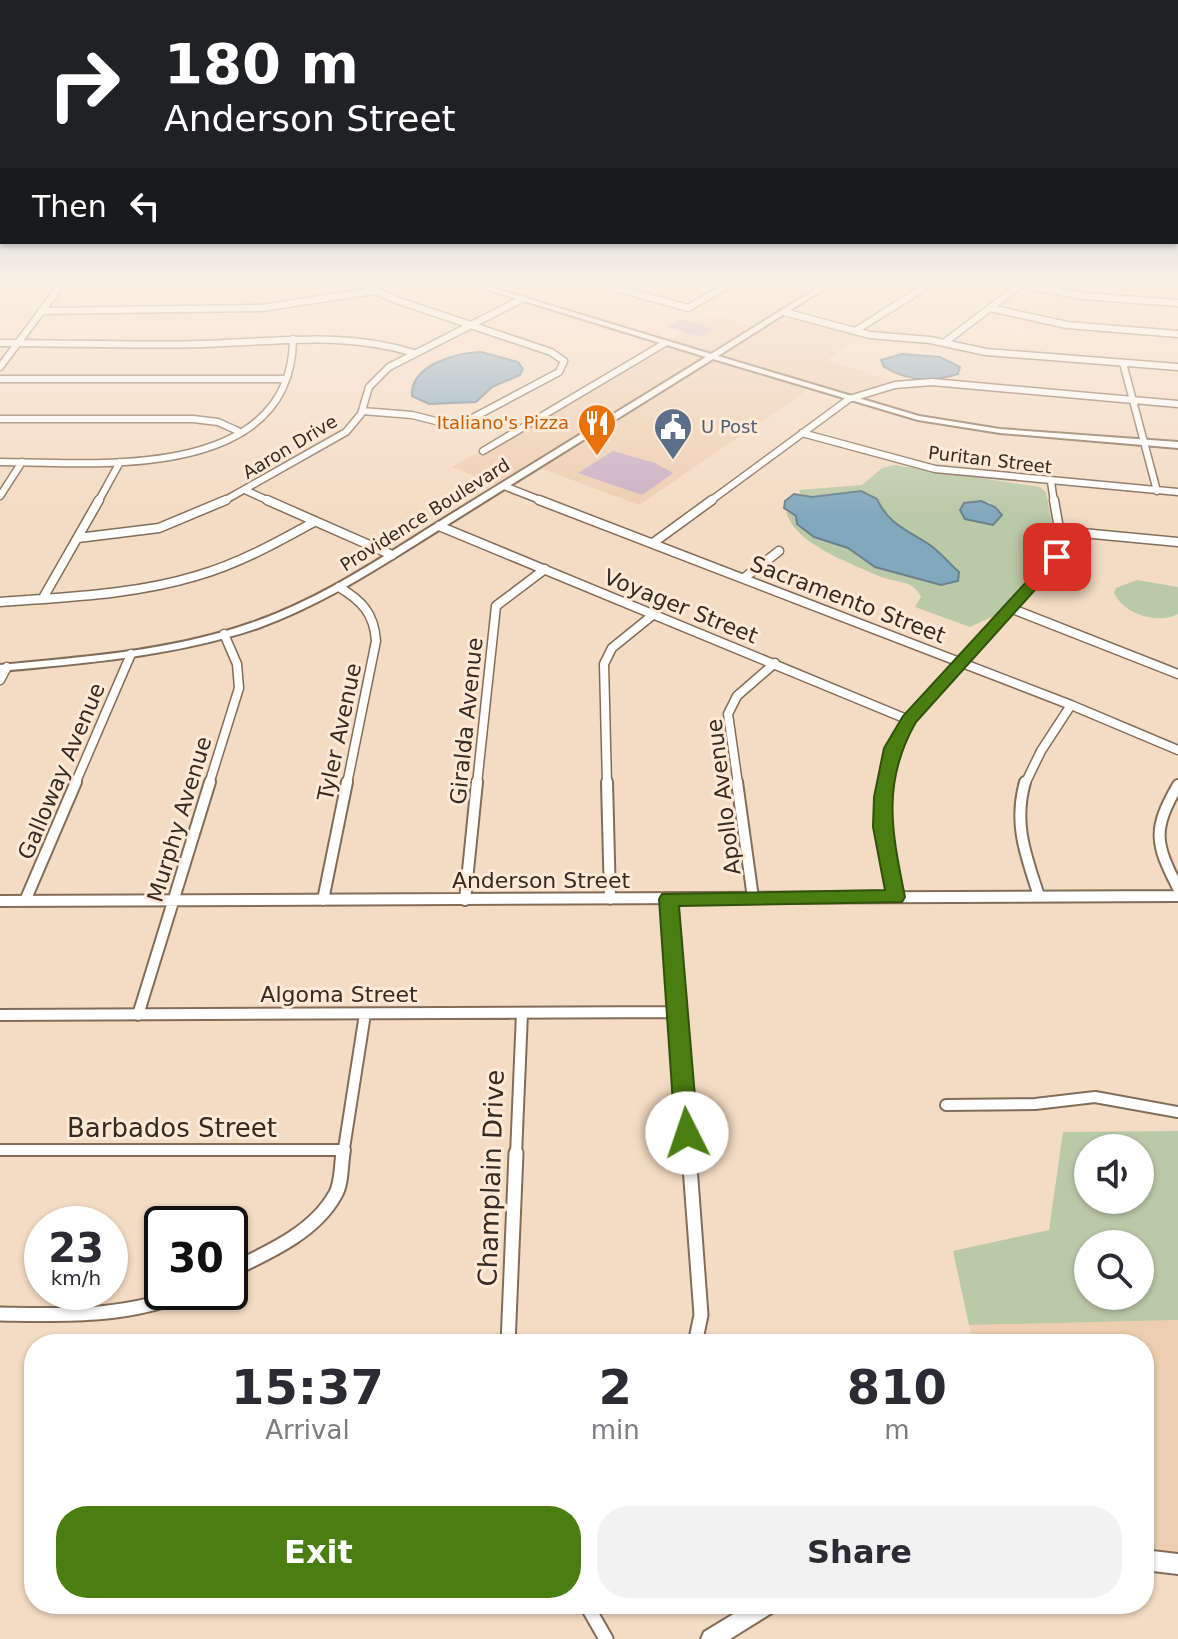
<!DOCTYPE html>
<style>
:root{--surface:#fff;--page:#f2f2f3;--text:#2b2b33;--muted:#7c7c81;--accent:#4a7e11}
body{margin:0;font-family:"DejaVu Sans",sans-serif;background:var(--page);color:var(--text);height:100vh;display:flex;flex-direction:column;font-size:30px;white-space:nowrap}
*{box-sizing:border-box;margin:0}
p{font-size:26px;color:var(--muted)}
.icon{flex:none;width:44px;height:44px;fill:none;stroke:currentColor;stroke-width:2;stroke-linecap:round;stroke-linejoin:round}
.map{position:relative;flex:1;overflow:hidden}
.drawer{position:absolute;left:24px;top:1334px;width:1130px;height:280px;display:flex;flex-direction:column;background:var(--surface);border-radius:32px;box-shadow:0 2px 6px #0004}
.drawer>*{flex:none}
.hud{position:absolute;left:0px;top:0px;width:1178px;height:244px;box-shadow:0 2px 6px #0004;background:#202124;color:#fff;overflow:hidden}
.buttons{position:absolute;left:1074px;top:1134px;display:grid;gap:16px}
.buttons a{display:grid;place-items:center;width:80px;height:80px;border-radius:50%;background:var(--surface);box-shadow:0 2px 6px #0004;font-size:40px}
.speed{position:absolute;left:24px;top:1206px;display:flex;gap:16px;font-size:40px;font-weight:700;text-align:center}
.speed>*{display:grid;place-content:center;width:104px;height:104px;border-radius:50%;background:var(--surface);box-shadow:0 2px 6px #0004;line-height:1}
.speed small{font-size:20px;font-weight:400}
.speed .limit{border:4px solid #111;border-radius:12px;background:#fff;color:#111}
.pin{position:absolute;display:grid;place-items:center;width:68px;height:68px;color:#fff;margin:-34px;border-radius:16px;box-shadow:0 4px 12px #0006}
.me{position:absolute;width:88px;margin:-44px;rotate:356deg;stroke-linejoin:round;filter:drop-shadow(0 0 6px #0008)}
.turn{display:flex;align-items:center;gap:28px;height:168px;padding:0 32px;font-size:36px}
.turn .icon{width:104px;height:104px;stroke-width:2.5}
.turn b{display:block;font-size:56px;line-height:68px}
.then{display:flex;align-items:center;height:76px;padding:0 32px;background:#0003;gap:16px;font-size:30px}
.eta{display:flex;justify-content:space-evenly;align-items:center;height:136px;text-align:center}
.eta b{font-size:48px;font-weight:800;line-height:56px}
.action{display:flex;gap:16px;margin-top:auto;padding:16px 32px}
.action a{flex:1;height:92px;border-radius:32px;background:var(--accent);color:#fff;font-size:32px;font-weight:800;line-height:92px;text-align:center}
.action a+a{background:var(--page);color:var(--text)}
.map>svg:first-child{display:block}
</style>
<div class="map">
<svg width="1178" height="1639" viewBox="0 0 1178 1639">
<rect width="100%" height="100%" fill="#f4dbc3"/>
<path fill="#edceb0" d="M778,308L783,310L710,355L666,342L712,314L751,325Z
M785,313L862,335L827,360L895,382L856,390L850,396L715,357Z
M666,345L706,357L500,486L452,467L479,452L483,453Z
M712,359L809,389L639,505L543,469L509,485Z
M1178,1320V1552L1144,1548V1344H973L969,1325Z"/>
<path fill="#bac9a8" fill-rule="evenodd" d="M894,465L1040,487L1046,492L1055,541L1046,558L996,615L970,627L915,607L921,597C913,579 895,583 879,576C850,563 795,544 786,512L793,513L800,527L814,537L848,548L875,567L941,585L959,572C949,563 941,552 930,545C907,530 888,524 877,499L861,491L802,497L799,490L862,485L882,468ZM969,502H989L1002,515L994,523L965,519L959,509Z
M1137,580L1178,587V614C1157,625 1124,614 1114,593L1116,588Z
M1178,1131V1320L969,1325L953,1251L1049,1230L1063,1132ZM1140,1148V1200H1088V1148ZM1140,1244V1296H1088V1244Z"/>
<path fill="#82a8bd" stroke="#6b828e" stroke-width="2" d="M481,352L518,362L523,369L520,375L492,387L476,402L429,404L412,396C410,365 456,353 481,352Z
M902,354L940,357L960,367L958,374C933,382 907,381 884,367L881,360Z
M861,491L877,499C888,524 907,530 930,545C941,553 949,563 959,572L958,581L941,585L875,567L848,548L814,537L797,524L796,516L784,508L785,501L794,494L812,497Z
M981,501L995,507L1002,515L993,525L965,519L960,510L964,503Z"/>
<path fill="#caafc5" d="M682,319L685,320L715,329L701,337L668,327Z
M613,451L655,463L673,473L642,495L578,473Z"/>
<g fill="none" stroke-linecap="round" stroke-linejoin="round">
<defs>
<path id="street-far3" d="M362,285L399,301L551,352L564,361L559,372L465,422L444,423L412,415L362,411
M605,285L688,308L728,285
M1024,285L1083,296L1178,303
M990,308L1067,325L1178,334
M41,311L262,308L373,291
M784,312L870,335L930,340L986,352L1178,367
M855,331L928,285
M0,343C67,343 135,346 202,344C275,342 343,331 414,353
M944,343L1020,285
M1123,363L1157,491
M0,367L61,285
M0,379H286
M0,419H193L218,422L238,431
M802,433L935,469L1178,492
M483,451L665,343
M0,462C96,463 292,482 293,339
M1051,482L1054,502
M504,486L545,502
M245,490L271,502
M0,496L22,462
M98,502L120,462
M222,502L346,432L361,414L369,387L389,367L522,299
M709,502L849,399L895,385L932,382L1178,404"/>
<path id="street-far2" d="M267,500L392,555
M539,500L1071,705L1178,750
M439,526L909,720
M1061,531L1178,542
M78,538L159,528L226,500
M653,543L712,500
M744,578L779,551
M339,587C362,601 374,613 376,641L347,784
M43,598L99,500
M0,602C65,597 133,595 196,576C238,564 276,543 314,522
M1010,608L1178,674
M0,680L7,667
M75,784L131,654
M209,784L239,688L237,664L224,634
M477,784L496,606L545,569
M607,784L604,664L612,648L654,614
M738,784L728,714L737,696L775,663
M885,784L897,743L909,720L1057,557L1062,546L1054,500
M1025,784L1041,751L1071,705"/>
<path id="street-far1" d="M607,782L610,899
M737,782L753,898
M885,782L883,828L896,897
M1025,782C1013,824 1026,856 1039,896
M1178,785C1152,830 1155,843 1178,888
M669,899L689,1155
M323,900L347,782
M465,900L477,782
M0,901L1178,896
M25,901L76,782
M0,1015L677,1012
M138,1015L210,782
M946,1105L1035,1104L1095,1097L1178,1112
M0,1150H345
M343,1155L365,1014
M516,1155L522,1013"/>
<path id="street" d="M689,1153L701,1315L695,1344
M230,1271C267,1253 314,1233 335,1195C342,1184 341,1165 343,1153
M0,1314C65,1315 127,1318 188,1292
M508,1344L516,1153
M586,1604L606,1639"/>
<path id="secondary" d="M472,285H483L711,354L822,285H830L718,356L919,416L1000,429L1178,442V448L1000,433L918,420L713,359C627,413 541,466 455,520C392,559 328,603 258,628C175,656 86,663 0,671V665C84,657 171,651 251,623C322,599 385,555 448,516C534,463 620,410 706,357Z
M1144,1550L1178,1554V1574L1144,1570Z
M750,1604H778L775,1611L730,1639H701L704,1632Z"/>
</defs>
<use href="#street-far3" stroke="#846d58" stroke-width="9"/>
<use href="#street-far2" stroke="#846d58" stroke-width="11"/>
<use href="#street-far1" stroke="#846d58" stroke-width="14"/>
<use href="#street" stroke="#846d58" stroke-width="17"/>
<use href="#secondary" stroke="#846d58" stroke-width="4"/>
<use href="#street-far3" stroke="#fff" stroke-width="6"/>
<use href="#street-far2" stroke="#fff" stroke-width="8"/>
<use href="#street-far1" stroke="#fff" stroke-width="10"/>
<use href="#street" stroke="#fff" stroke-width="13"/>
<use href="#secondary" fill="#fff" fill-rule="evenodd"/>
</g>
<linearGradient id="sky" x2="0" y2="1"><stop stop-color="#7fafd7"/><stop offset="0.55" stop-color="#faefe4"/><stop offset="1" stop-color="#faefe4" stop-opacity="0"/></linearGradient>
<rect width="1178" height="515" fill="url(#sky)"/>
<path fill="#4a7e11" stroke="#30520b" stroke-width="2" d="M1057,553L1064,557L1062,560L916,722C881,783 892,832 905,897L902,902L679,906L698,1133L695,1140L687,1143L679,1140L675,1133L659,899L662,894L885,890L873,827L874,797L884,748L903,716L1052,554Z"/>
<defs>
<symbol id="restaurant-pin" viewBox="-11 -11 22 30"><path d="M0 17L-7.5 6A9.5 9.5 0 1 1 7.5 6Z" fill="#e8710a" stroke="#fee9d6"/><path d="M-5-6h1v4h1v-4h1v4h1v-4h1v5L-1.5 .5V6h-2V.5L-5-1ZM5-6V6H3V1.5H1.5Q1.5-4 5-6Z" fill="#fff"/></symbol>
<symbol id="civic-pin" viewBox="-11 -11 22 30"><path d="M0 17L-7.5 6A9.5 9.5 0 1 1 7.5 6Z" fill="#5c6f8a" stroke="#fee9d6"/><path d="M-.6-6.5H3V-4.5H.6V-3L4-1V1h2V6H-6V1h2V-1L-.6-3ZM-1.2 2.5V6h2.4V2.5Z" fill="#fff"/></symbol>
</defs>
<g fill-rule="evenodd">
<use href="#restaurant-pin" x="575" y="401" width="44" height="60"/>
<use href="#civic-pin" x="651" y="405" width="44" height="60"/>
</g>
<g text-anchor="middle" stroke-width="6" stroke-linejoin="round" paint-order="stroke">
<g font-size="18" fill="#c56008" stroke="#fee9d6" text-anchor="end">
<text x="569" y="429">Italiano's Pizza</text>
</g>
<g font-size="18" fill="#4e5e75" stroke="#fee9d6" text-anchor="start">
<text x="701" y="433">U Post</text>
</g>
<g font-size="18" fill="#352b22" stroke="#fee9d6">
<text transform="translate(290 447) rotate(-31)" y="6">Aaron Drive</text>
<text transform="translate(990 460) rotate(7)" y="6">Puritan Street</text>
<text transform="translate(425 515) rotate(-32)" y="6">Providence Boulevard</text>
</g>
<g font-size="22" fill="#352b22" stroke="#fee9d6">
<text transform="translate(848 599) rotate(21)" y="8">Sacramento Street</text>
<text transform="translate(681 606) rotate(22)" y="8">Voyager Street</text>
<text transform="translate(466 721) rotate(-84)" y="8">Giralda Avenue</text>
<text transform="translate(339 732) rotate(-78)" y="8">Tyler Avenue</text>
<text transform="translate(61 771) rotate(-67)" y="8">Galloway Avenue</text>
<text transform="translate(723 797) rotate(-97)" y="8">Apollo Avenue</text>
<text transform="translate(179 819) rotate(-73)" y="8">Murphy Avenue</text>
<text x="541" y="888">Anderson Street</text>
<text x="339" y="1002">Algoma Street</text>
</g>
<g font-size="26" fill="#352b22" stroke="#fee9d6">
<text x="172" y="1137">Barbados Street</text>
<text transform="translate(491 1178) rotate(-88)" y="9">Champlain Drive</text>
</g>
</g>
</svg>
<div class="buttons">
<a><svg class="icon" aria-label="sound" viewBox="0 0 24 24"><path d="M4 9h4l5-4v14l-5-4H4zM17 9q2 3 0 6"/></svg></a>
<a><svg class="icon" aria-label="search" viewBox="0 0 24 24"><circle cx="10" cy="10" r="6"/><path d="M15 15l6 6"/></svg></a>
</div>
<div class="speed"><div>23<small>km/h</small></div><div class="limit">30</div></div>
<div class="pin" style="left:1057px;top:557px;background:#d93025"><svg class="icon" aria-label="arrive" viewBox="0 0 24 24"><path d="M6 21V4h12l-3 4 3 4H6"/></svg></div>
<svg class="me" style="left:687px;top:1133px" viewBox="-20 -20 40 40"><circle r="19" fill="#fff"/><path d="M0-13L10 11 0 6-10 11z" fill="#4a7e11"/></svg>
<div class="hud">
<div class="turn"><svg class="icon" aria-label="right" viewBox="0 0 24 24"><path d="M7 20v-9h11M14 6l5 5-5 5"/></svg><div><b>180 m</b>Anderson Street</div></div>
<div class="then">Then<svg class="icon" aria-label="left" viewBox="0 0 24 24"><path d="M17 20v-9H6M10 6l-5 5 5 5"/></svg></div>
</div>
<section class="drawer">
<div class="eta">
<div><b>15:37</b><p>Arrival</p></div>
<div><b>2</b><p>min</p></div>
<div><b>810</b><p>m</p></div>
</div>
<div class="action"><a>Exit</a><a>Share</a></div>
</section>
</div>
